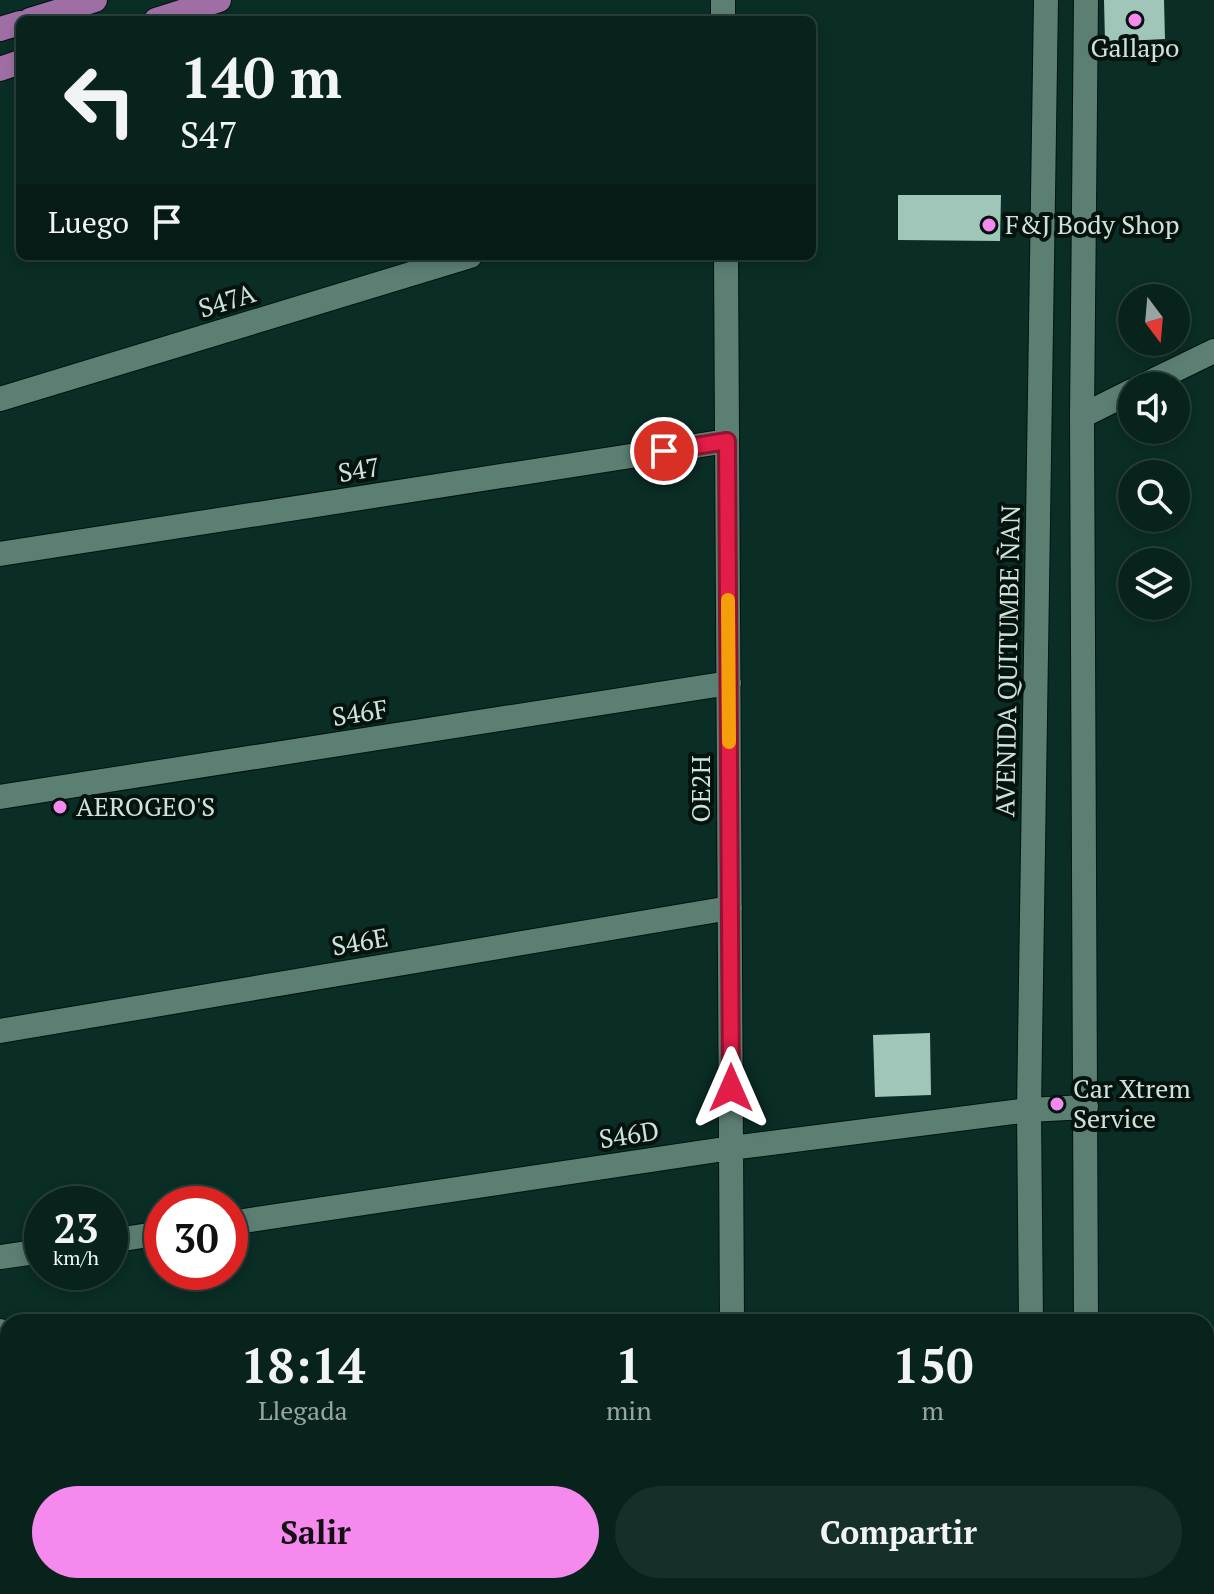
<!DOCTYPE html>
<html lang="es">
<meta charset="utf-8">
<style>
:root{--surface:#08221c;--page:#162f29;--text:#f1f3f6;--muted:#98a4a3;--line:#293f3b;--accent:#f589ee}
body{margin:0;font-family:"PT Serif",serif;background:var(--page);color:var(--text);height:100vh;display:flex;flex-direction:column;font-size:30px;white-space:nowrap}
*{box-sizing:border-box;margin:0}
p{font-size:26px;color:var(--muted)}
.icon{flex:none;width:44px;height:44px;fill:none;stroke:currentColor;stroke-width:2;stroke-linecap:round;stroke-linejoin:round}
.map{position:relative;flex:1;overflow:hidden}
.sheet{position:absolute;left:0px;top:1314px;width:1214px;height:280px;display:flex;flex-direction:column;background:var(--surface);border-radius:24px 24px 0 0;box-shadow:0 4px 12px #0003,0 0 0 2px var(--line)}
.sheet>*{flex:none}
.guide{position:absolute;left:16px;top:16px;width:800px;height:244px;border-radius:12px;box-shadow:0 4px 12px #0003,0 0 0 2px var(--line);background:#08221c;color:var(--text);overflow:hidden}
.needle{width:52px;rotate:164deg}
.tools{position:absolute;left:1118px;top:284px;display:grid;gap:16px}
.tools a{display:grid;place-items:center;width:72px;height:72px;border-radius:50%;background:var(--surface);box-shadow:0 4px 12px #0003,0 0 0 2px var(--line);font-size:40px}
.speed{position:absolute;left:24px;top:1186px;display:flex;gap:16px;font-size:40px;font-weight:700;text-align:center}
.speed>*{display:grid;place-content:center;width:104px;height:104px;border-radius:50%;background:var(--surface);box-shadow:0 4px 12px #0003,0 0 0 2px var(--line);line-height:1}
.speed small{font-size:20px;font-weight:400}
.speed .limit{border:12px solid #d22;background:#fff;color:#111}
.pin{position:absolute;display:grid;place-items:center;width:68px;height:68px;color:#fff;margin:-34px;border:4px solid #fff;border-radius:50%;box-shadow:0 2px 8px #0007}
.me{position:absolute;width:88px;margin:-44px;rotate:0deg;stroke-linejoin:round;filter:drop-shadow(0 0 6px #0008)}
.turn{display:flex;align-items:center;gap:28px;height:168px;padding:0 32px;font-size:36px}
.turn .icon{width:104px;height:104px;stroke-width:2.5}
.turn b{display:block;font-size:56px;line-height:68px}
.then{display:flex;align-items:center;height:76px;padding:0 32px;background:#0003;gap:16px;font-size:30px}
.eta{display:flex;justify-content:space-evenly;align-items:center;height:136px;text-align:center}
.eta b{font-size:48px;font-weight:700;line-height:56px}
.primary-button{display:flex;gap:16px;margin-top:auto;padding:16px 32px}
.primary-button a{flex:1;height:92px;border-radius:48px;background:var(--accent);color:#111;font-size:32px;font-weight:700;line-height:92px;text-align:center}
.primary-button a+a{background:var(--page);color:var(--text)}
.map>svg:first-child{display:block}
</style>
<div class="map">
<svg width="1214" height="1594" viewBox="0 0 1214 1594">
<rect width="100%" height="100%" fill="#0a2d25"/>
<path fill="#692a66" d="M1206,1396H1214V1594H1114V1586H1206Z"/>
<path fill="#a0c5b9" d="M1104,0H1164L1165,39L1105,42Z
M898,195H1001L1000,241L898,240Z
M930,1033L931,1095L875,1097L873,1035Z"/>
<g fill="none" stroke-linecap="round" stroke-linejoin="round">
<defs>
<path id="minor" d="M723,0V20
M726,256L732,1322
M1142,386L1214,351
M0,399L470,256
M1082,416L1132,391
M0,554L727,441
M0,797L729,683
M0,1031L730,908
M230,1223L731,1148L1029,1110L1086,1107
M110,1241L162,1233
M0,1257L42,1251
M1031,1322L1029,1110L1046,0
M1086,1322L1082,416L1086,0
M0,1331L8,1380
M0,1489L8,1488
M41,1586L42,1594
M734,1586V1594
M1034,1586L1035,1594
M1085,1594V1586"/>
<path id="major" d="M30,20L95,0
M156,20L219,0
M0,29L20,23
M0,69L20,62"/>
</defs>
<use href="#minor" stroke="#00140e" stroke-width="26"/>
<use href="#major" stroke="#00140e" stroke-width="26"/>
<use href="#minor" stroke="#5c7f74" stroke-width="24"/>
<use href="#major" stroke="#9f6ea5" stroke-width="24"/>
</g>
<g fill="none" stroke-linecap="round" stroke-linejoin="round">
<defs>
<path id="route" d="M664,451L727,441L731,1088"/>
</defs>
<use href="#route" stroke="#92132f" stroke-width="20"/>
<use href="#route" stroke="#e11d48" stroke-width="14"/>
<path stroke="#f59e0b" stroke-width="14" d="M728,600L729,742"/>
</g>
<g fill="#f589ee" stroke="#05130f" stroke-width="3">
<circle cx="1135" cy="20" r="8"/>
<circle cx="989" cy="225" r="8"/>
<circle cx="60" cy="807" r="8"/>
<circle cx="1057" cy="1104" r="8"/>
</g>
<g text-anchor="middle" stroke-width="8" stroke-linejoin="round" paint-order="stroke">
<g font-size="26" fill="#cee1da" stroke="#05130f" text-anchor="start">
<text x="1135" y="57" text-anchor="middle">Gallapo</text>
<text x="1005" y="234">F&amp;J Body Shop</text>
<text x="76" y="816">AEROGEO'S</text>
<text x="1073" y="1098">Car Xtrem<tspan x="1073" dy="30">Service</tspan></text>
</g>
<g font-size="26" fill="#cee1da" stroke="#05130f">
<text transform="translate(227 301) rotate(-17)" y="9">S47A</text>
<text transform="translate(359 470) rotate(-9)" y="9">S47</text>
<text transform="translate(1008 661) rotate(-89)" y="9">AVENIDA QUITUMBE ÑAN</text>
<text transform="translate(360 713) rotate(-9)" y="9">S46F</text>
<text transform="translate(701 789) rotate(-90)" y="9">OE2H</text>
<text transform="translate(360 942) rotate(-10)" y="9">S46E</text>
<text transform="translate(629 1135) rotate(-9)" y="9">S46D</text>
</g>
</g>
</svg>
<div class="tools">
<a><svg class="needle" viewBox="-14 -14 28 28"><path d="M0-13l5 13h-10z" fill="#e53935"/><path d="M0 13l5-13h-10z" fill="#98a4a3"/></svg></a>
<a><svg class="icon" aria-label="sound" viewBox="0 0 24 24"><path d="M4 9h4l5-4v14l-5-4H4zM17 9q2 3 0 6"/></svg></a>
<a><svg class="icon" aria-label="search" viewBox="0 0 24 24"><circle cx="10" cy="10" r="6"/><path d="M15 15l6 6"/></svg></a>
<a><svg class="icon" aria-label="layers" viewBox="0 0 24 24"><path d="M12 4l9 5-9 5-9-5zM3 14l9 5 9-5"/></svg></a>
</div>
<div class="speed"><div>23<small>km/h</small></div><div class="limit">30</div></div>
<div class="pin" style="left:664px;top:451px;background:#d93025"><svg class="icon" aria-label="arrive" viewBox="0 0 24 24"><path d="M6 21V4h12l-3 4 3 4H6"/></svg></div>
<svg class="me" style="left:731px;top:1088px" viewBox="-20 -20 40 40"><path d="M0-17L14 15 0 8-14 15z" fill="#e11d48" stroke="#fff" stroke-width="4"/></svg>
<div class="guide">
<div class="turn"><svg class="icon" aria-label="left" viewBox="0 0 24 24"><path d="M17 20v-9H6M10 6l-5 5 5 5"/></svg><div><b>140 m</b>S47</div></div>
<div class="then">Luego<svg class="icon" aria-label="arrive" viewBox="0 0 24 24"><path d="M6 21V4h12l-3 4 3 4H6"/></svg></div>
</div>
<section class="sheet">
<div class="eta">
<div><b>18:14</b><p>Llegada</p></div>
<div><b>1</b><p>min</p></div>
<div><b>150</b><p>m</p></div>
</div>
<div class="primary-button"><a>Salir</a><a>Compartir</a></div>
</section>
</div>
